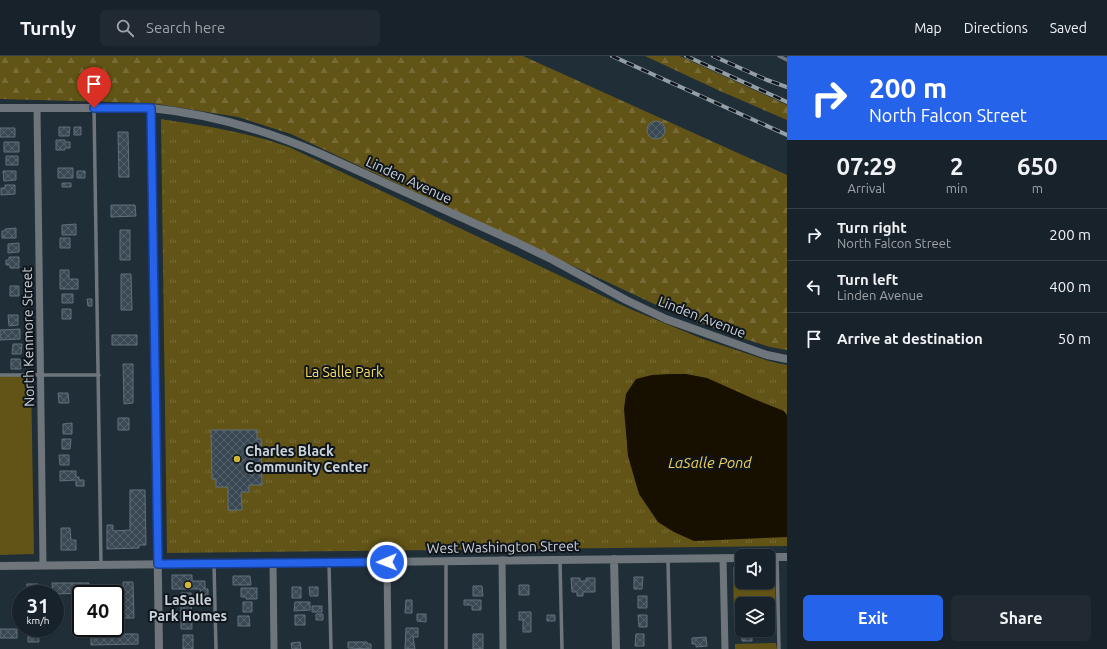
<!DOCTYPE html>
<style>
:root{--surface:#18222a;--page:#212a32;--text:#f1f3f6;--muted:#9fa4a8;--line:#363f47;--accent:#2563eb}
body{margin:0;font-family:Ubuntu,sans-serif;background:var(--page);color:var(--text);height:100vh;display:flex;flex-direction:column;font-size:15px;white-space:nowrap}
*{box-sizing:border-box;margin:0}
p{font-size:13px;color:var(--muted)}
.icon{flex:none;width:22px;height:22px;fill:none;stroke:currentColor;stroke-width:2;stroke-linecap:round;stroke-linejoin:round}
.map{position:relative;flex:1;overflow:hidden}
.drawer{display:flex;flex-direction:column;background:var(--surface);width:320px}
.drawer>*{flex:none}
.guide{background:#2563eb;color:#fff;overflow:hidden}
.buttons{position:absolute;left:735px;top:493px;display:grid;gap:8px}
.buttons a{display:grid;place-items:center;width:40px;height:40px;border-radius:6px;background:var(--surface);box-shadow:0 1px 3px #0004,0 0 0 1px var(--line);font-size:20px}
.speed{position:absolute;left:12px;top:529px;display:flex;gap:8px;font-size:20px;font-weight:700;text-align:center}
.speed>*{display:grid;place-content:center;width:52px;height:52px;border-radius:50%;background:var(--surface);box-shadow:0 1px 3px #0004,0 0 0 1px var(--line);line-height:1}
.speed small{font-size:10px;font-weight:400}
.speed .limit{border:2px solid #111;border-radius:6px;background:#fff;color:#111}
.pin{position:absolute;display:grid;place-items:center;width:34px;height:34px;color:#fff;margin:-41px -17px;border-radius:50% 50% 50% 0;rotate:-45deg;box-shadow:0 0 4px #0007}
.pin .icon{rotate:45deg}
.me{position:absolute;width:44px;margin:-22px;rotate:269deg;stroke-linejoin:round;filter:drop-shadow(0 0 3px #0008)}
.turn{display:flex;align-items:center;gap:14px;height:84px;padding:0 16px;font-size:18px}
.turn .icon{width:52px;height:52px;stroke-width:2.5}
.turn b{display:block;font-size:28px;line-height:34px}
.eta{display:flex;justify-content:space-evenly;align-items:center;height:68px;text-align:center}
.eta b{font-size:24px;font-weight:700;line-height:28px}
.cta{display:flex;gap:8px;margin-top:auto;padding:8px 16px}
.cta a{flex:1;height:46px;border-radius:6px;background:var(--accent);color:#fff;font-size:16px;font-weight:700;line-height:46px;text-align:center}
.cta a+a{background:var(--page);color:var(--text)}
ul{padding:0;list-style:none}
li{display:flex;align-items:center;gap:12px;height:52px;padding:0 16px;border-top:1px solid var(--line)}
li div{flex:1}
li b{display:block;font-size:15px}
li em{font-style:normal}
header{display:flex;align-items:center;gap:24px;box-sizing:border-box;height:56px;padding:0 20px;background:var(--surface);border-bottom:1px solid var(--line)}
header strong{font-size:19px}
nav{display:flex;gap:22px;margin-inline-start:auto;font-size:14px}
.search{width:280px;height:36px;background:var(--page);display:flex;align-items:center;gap:10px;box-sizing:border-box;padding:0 14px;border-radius:6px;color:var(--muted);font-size:15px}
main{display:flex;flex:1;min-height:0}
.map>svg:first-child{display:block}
</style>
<header>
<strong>Turnly</strong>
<div class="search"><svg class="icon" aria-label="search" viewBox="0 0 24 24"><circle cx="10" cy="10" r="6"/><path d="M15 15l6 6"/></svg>Search here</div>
<nav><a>Map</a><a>Directions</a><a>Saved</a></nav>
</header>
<main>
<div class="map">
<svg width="787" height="593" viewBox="0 0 787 593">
<defs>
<pattern id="forest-firs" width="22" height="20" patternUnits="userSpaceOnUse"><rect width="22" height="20" fill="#625416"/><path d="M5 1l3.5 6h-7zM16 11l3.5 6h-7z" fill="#776c37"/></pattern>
<pattern id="park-tufts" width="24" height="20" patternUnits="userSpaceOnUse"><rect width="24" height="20" fill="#625416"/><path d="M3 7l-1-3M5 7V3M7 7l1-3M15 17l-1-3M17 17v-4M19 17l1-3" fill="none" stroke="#776c37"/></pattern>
<pattern id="building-cross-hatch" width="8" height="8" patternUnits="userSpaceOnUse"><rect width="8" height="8" fill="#3a4853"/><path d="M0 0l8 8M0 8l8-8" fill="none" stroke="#55626b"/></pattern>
</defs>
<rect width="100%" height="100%" fill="#202e38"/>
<path fill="#625416" d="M0,320H31L34,498L0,499Z
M733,511H742V526H768V511H775L776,568H768V548H742V568H734Z
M776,587L777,593H735V588Z"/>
<path fill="url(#forest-firs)" d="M0,0H523L787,119V294L770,291L732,279L667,254L291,78L238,61L151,47L0,43Z
M645,0H680L787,49V64L720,35Z"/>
<path fill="url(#park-tufts)" d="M161,63C205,70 247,76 289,91L630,253L703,283L772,306L787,309V490L167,497Z"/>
<path fill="#171000" d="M671,318H686L707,322L754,343L784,355L787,359V481L694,485L674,476L658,466L639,438L628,400L624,353L626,338L636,323L652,319Z"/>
<path fill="url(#building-cross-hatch)" stroke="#61707c" d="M647 74a9 9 0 1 1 18 0a9 9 0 1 1-18 0Z
M59,71H70L69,80H59Z
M74,71H81V79H74Z
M0,72H15V81H0Z
M118,76H128L129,121H119Z
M56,84H65V86H70V92H65V94H56Z
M4,86H19V96H4Z
M6,100H18V109H6Z
M58,112H73V122H58Z
M3,115H16V124L4,125Z
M77,115H85V122H77Z
M62,127H71V131H62Z
M5,129H15V138L1,139V132H5Z
M111,149H135L136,160L111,161Z
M76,168V179H62V169Z
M16,172V182H2V175H5V173Z
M120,174H130V204H120Z
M60,182H70V192H60Z
M19,187V196L8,197V188Z
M9,201H19V212H10V209H6V204H9Z
M60,214H69V223H78V233H60Z
M121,218H131L132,254H121Z
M10,230H19V240H10Z
M62,238H73V247H62Z
M87,243H92V250H88Z
M62,253H71V263H62Z
M8,259H18V269L9,270Z
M20,273V283L0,284V274Z
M112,279H137V289H112Z
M13,288H22L21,298H12Z
M11,303H20L21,313H11Z
M123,308H133V347L124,348Z
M325,308L333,313L329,320L321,314Z
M58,337H68L69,347H59Z
M118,362H129V374H118Z
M72,367V378H63V368Z
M211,374H257V383H261L262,429H249V436H241L242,454H228V431H216V423H212Z
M62,383H71L70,393H62Z
M59,399H69V409H60Z
M60,415H76V421H79V424H84V430H76V424L60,425Z
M130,434H145L146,489H139V492L107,493V469H113V475L130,474Z
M61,472H70L71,484H76V494H61Z
M172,519H192V525H205V533H208V540H201L200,533H172Z
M233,520H250L251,529H233Z
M634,521H643L642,533H634Z
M571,522H580V525H586V522H595V536H583V540H577V536H572Z
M123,526H133L134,562H124Z
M52,527H89V537L53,538Z
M27,528H38V538H27Z
M519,529H529V539H519Z
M473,530H482L483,540H473Z
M292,531H301V542H292Z
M309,531H318V540H310Z
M241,532H257V543H246V541H241Z
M181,537H191L192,573H181Z
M638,540H647V552H638Z
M406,544H412V557H405Z
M464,544H481V554H472V549H464Z
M243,546H252V556H243Z
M295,546H310V554L294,555Z
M312,550H322V556H312Z
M75,551H81V572H85V581H75Z
M519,556H531V576H523V564H519Z
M316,558H323V564H316Z
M417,558H426V566L417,565Z
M295,559H305V569H295Z
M547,559H555V565H547Z
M638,559H647V571H639Z
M238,560H249L250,570H238Z
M741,570L742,574H752V585H742Z
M28,572H38L39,586H28Z
M406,572H418V581H413L415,593H405Z
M0,573H17V582H0Z
M91,578H138V588L91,589Z
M473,578H483V593H473Z
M636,578H644V590H635Z
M183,579H193V593H183Z
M706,581L707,590L696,591V588H692V582Z
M300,586L301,593H292L291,587Z
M348,586H367V588H371V593L348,592Z"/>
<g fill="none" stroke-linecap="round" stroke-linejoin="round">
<path stroke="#6e757b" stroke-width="3.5" d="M779,0L787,4
M94,52L101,509
M0,319H99
M777,501L779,593
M668,504L670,593
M560,505L562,593
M446,506V593
M329,507L331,593
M214,508L216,593"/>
<path stroke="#6e757b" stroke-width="7" d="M37,52L43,509
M723,502L725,593
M502,504L503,593
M387,505L388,593
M273,507L274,593"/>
<path stroke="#6e757b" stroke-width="8" d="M0,52H151C210,58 266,74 321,98L516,186L553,204L626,244L666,263L767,299L787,303
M151,52L159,593
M768,501H787
M614,503L616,593
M0,510L742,502"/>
<defs>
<path id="rail" d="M612,0L787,79
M686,0L787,46
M713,0L767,24L787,31"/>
</defs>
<use href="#rail" stroke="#949ea6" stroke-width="4"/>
<use href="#rail" stroke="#0f151a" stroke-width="2.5" stroke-dasharray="8" stroke-linecap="butt"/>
</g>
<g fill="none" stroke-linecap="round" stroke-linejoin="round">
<defs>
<path id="route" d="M94,52H151L158,508L387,506"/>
</defs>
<use href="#route" stroke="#184099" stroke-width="10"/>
<use href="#route" stroke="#2563eb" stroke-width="7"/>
</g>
<g fill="#d3b635" stroke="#0f151a" stroke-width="1.5">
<circle cx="237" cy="403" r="4"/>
<circle cx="188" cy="529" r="4"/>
</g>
<g text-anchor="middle" stroke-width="4" stroke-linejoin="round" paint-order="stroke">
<g font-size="14" fill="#cad3da" stroke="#0f151a">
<text transform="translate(409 124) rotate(25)" y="5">Linden Avenue</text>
<text transform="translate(702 261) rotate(21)" y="5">Linden Avenue</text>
<text transform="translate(28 281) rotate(-91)" y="5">North Kenmore Street</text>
<text transform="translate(503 491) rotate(-1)" y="5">West Washington Street</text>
</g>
<g font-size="14" fill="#fadd65" stroke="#0f151a">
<text x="344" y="321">La Salle Park</text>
</g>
<g font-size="14" font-weight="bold" fill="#cad3da" stroke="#0f151a" text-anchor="start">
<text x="245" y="400">Charles Black<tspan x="245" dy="16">Community Center</tspan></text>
<text x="188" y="549" text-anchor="middle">LaSalle<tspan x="188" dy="16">Park Homes</tspan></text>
</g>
<g font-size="15" font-style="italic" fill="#eed159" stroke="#0f151a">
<text x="710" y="412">LaSalle Pond</text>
</g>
</g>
</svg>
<div class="buttons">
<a><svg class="icon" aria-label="sound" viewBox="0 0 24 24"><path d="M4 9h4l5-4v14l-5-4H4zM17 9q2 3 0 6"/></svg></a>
<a><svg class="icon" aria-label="layers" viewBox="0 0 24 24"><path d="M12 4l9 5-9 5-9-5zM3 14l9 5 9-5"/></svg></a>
</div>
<div class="speed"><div>31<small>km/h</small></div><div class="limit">40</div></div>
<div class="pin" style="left:94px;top:52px;background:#d93025"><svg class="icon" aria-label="arrive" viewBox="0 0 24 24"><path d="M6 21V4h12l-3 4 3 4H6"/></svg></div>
<svg class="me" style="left:387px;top:506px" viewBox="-20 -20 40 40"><circle r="17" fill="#2563eb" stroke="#fff" stroke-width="3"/><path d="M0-11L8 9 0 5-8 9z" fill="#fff"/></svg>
</div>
<section class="drawer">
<div class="guide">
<div class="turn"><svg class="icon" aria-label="right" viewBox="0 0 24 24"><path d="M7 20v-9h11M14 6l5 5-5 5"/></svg><div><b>200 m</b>North Falcon Street</div></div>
</div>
<div class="eta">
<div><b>07:29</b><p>Arrival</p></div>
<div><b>2</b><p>min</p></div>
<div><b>650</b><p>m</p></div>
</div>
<ul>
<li><svg class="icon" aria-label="right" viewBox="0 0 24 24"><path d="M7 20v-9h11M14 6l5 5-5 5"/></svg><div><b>Turn right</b><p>North Falcon Street</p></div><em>200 m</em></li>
<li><svg class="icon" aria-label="left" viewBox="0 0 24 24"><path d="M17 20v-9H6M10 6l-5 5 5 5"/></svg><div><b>Turn left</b><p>Linden Avenue</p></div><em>400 m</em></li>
<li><svg class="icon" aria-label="arrive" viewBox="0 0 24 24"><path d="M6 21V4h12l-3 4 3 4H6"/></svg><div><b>Arrive at destination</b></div><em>50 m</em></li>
</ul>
<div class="cta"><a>Exit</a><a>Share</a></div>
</section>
</main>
